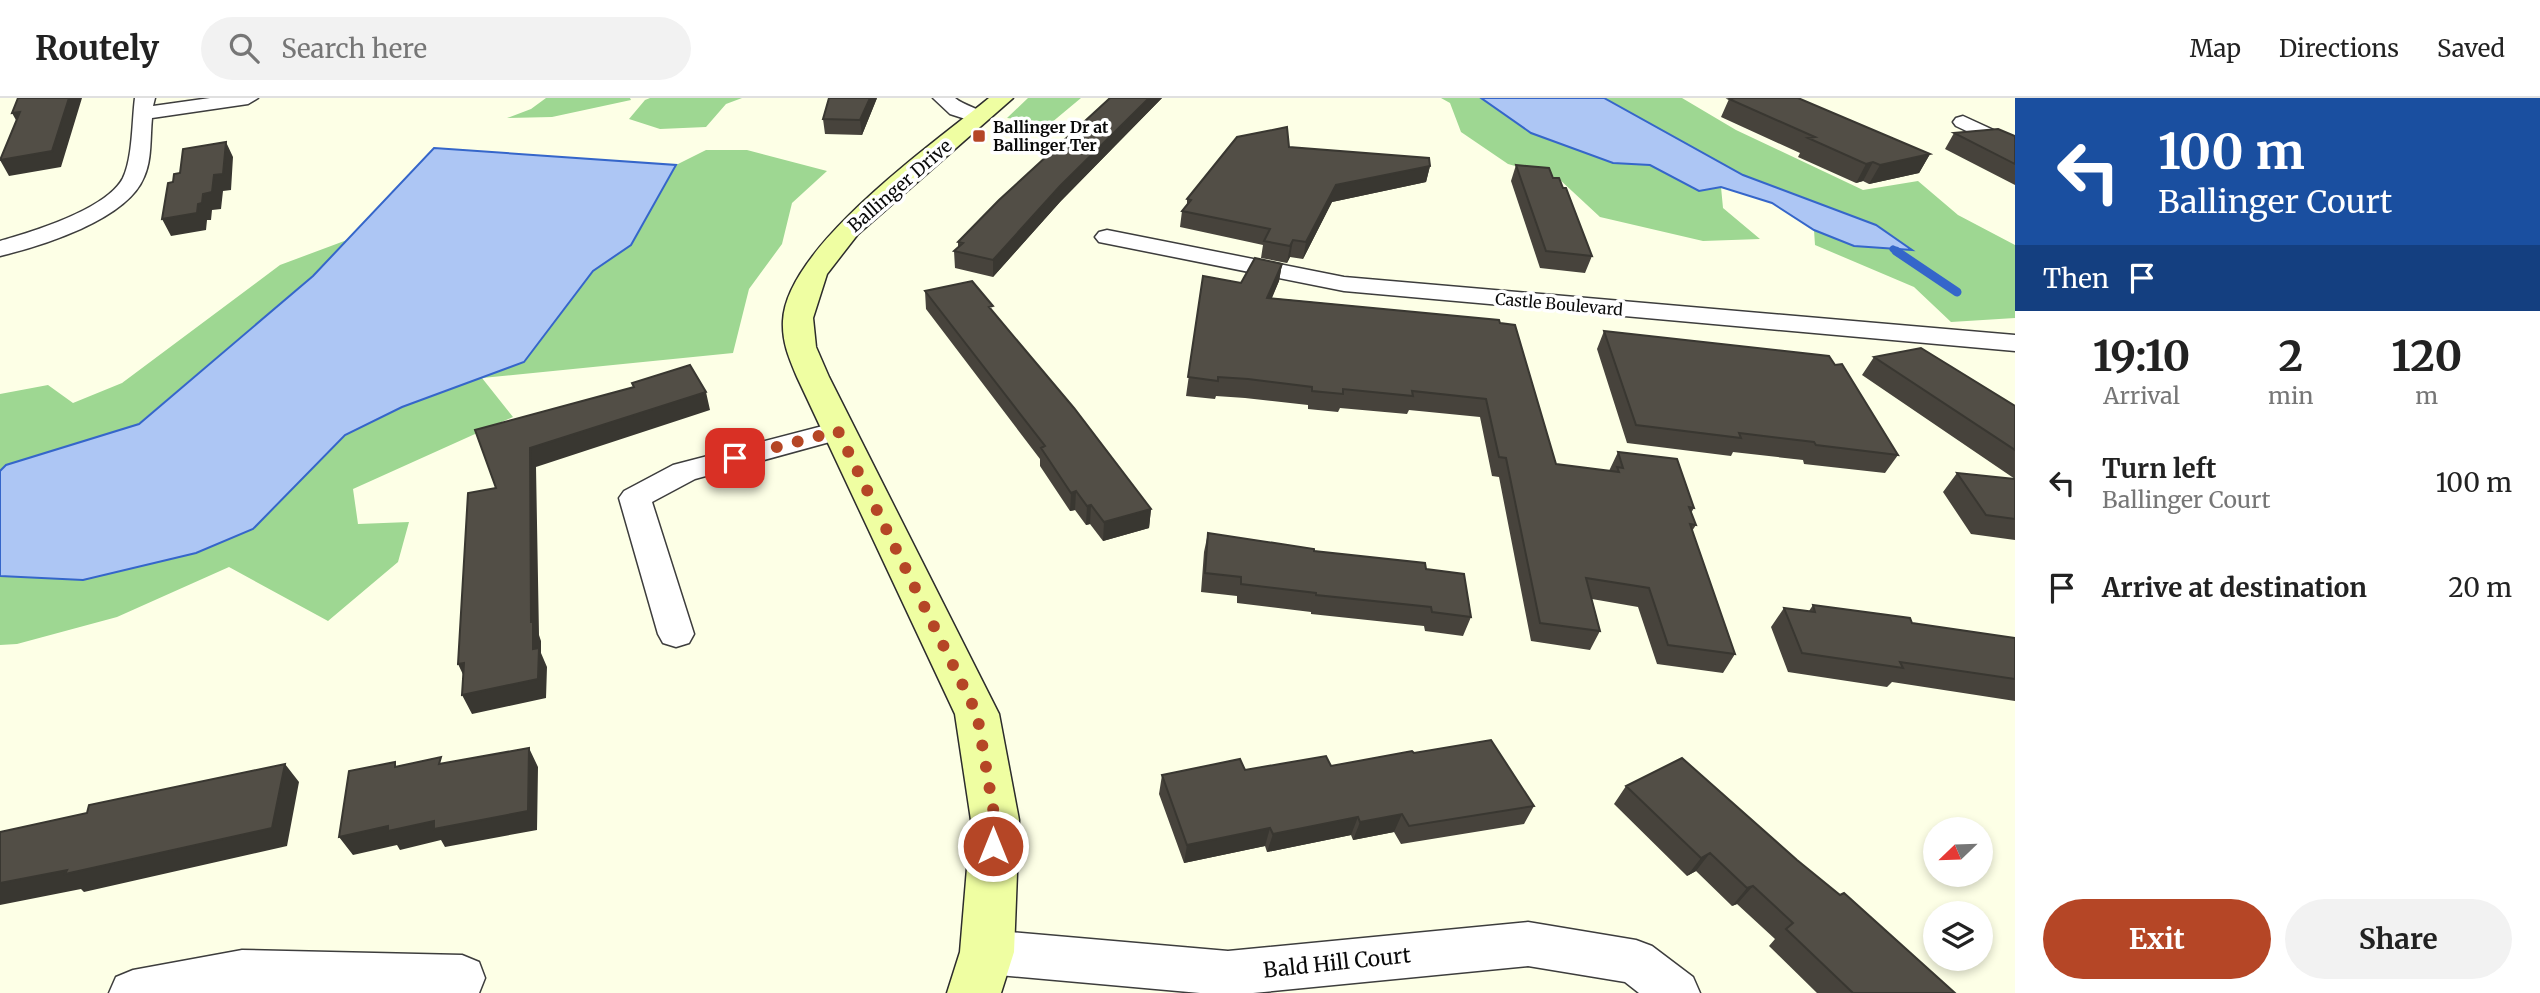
<!DOCTYPE html>
<style>
:root{--surface:#fff;--page:#f2f2f2;--text:#222;--muted:#767676;--line:#e0e0e0;--accent:#b54626}
body{margin:0;font-family:Merriweather,serif;background:var(--page);color:var(--text);height:100vh;display:flex;flex-direction:column;font-size:26px;white-space:nowrap}
*{box-sizing:border-box;margin:0}
p{font-size:23px;color:var(--muted)}
.icon{flex:none;width:38px;height:38px;fill:none;stroke:currentColor;stroke-width:2;stroke-linecap:round;stroke-linejoin:round}
.map{position:relative;flex:1;overflow:hidden}
.panel{display:flex;flex-direction:column;background:var(--surface);width:525px}
.panel>*{flex:none}
.guide{background:#1a4fa0;color:#fff;overflow:hidden}
.needle{width:46px;rotate:247deg}
.buttons{position:absolute;left:1923px;top:719px;display:grid;gap:14px}
.buttons a{display:grid;place-items:center;width:70px;height:70px;border-radius:50%;background:var(--surface);box-shadow:0 4px 10px #0003;font-size:35px}
.pin{position:absolute;display:grid;place-items:center;width:60px;height:60px;color:#fff;margin:-30px;border-radius:14px;box-shadow:0 4px 10px #0006}
.me{position:absolute;width:77px;margin:-38px;rotate:0deg;stroke-linejoin:round;filter:drop-shadow(0 0 5px #0008)}
.turn{display:flex;align-items:center;gap:24px;height:147px;padding:0 28px;font-size:32px}
.turn .icon{width:91px;height:91px;stroke-width:2.5}
.turn b{display:block;font-size:49px;line-height:60px}
.then{display:flex;align-items:center;height:66px;padding:0 28px;background:#0003;gap:14px;font-size:26px}
.eta{display:flex;justify-content:space-evenly;align-items:center;height:119px;text-align:center}
.eta b{font-size:42px;font-weight:700;line-height:49px}
.cta{display:flex;gap:14px;margin-top:auto;padding:14px 28px}
.cta a{flex:1;height:80px;border-radius:42px;background:var(--accent);color:#fff;font-size:28px;font-weight:700;line-height:80px;text-align:center}
.cta a+a{background:var(--page);color:var(--text)}
ul{padding:0;list-style:none}
li{display:flex;align-items:center;gap:21px;height:105px;padding:0 28px}
li div{flex:1}
li b{display:block;font-size:26px}
li em{font-style:normal}
header{display:flex;align-items:center;gap:42px;box-sizing:border-box;height:98px;padding:0 35px;background:var(--surface);border-bottom:2px solid var(--line)}
header strong{font-size:33px}
nav{display:flex;gap:38px;margin-inline-start:auto;font-size:24px}
.search{width:490px;height:63px;background:var(--page);display:flex;align-items:center;gap:18px;box-sizing:border-box;padding:0 24px;border-radius:38px;color:var(--muted);font-size:26px}
main{display:flex;flex:1;min-height:0}
.map>svg:first-child{display:block}
</style>
<header>
<strong>Routely</strong>
<div class="search"><svg class="icon" aria-label="search" viewBox="0 0 24 24"><circle cx="10" cy="10" r="6"/><path d="M15 15l6 6"/></svg>Search here</div>
<nav><a>Map</a><a>Directions</a><a>Saved</a></nav>
</header>
<main>
<div class="map">
<svg width="2015" height="895" viewBox="0 0 2015 895">
<rect width="100%" height="100%" fill="#fdffe6"/>
<path fill="#9ed792" d="M546,0H630L631,2L552,19L507,20L531,11Z
M650,0H742L726,6L706,29L660,31L629,21L645,2Z
M1028,0H1081L1051,25L1007,20Z
M1441,0H1481L1613,65L1650,67L1699,93L1721,89L1723,110L1760,141L1703,143L1600,119L1558,80L1508,66L1461,34L1450,5Z
M1604,0H1682L1736,32L1863,92L1918,83L1958,117L2015,147V220L1951,224L1914,189L1815,147L1814,132L1854,148L1911,151L1876,127L1743,77Z
M706,52H747L827,73L792,105L782,146L749,191L733,255L482,280L513,319L353,391L358,426L409,424L398,464L328,523L229,469L117,519L17,546L0,547V478L83,482L253,431L345,337L402,309L524,264L593,173L631,147L676,67Z
M347,142L313,178L138,326L6,367L0,373V296L48,287L73,305L122,285L280,167Z"/>
<path fill="#adc6f4" stroke="#3566ca" stroke-width="2" d="M1481,0H1604L1743,77L1876,127L1912,152L1854,148L1814,132L1772,105L1721,89L1699,93L1650,67L1613,65L1531,35Z
M434,50L676,67L631,147L593,173L524,264L402,309L345,337L253,431L196,455L83,482L0,478V373L6,367L139,326L313,178Z"/>
<g fill="none" stroke-linecap="round" stroke-linejoin="round">
<path stroke="#3566ca" stroke-width="7" d="M1893,151L1898,155"/>
<path stroke="#3566ca" stroke-width="9" d="M1896,153L1957,194"/>
<defs>
<path id="street" d="M135,0H155L153,8L210,0H258L248,6L152,20C150,39 152,62 144,79C127,122 41,148 0,158V143C32,134 107,111 123,80C133,59 132,22 135,0Z
M933,0H955C964,8 981,10 988,19L978,25L950,16Z
M1963,18L2015,42V56L1956,28L1953,24L1956,20Z
M1107,132L1344,179L2015,237V253L1344,193L1099,144L1095,139L1099,134Z
M838,324L848,327L853,333L848,339L695,381L652,404L694,536L689,545L676,549L663,545L658,536L619,400L624,393L673,367Z
M1528,824L1636,842L1652,848L1693,879L1700,895H1639L1625,884L1528,868L1253,895H1200L987,876L971,869L964,854L971,839L987,832L1228,853Z
M242,852L462,857L479,864L485,880L479,895H109L116,879L133,872Z"/>
<path id="secondary" d="M989,0H1013L858,136L827,176L813,220L816,249L829,279L999,616L1019,722L1014,854L1001,895H947L960,854L971,722L955,616L797,279C789,260 782,244 783,223C786,149 933,46 989,0Z"/>
</defs>
<use href="#street" stroke="#3d3d3d" stroke-width="3"/>
<use href="#secondary" stroke="#2c2c2c" stroke-width="3"/>
<use href="#street" fill="#fff" fill-rule="evenodd"/>
<use href="#secondary" fill="#effea2" fill-rule="evenodd"/>
</g>
<path fill="#47433c" d="M877,0L862,37L825,36L823,21Z
M1110,0H1162L1060,104L993,179L955,170L954,153L958,149V144Z
M1729,1L1930,56L1919,75L1869,86L1863,83L1856,85L1798,59L1800,55L1721,19Z
M1954,35L2015,38V87L1945,51Z
M1289,49L1430,68L1426,84L1332,104L1303,161L1290,159L1287,165L1261,160L1263,147L1180,129L1182,113L1187,107V101Z
M1516,67L1553,80L1592,158L1585,175L1540,170L1511,83Z
M1282,166L1279,183L1272,200L1499,222L1556,366L1609,373L1618,354L1694,410L1691,415L1696,427L1692,433L1735,556L1723,575L1657,566L1638,509L1592,501L1600,533L1590,552L1531,543L1499,379L1492,378L1480,319L1409,312L1407,316L1340,310L1338,314L1308,311V307L1245,300L1216,298L1215,301L1186,298L1203,178L1241,185Z
M925,193L993,214L1151,411L1149,430L1103,443L1090,426L1086,427L1075,412L1070,413L1040,368V361L926,211Z
M1604,233L1898,357L1885,375L1804,366L1803,362L1733,354L1731,358L1627,345L1597,251Z
M1874,259L2015,308V381L1862,277Z
M1957,375L2015,381V442L1971,436L1943,394Z
M1208,435L1426,471L1471,519L1463,538L1425,533L1424,528L1311,516V514L1237,505V498L1201,494L1204,454Z
M1813,507L1912,525L2015,540V603L1892,584L1887,589L1788,574L1771,529L1784,510L1809,513Z
M1414,655L1534,708L1524,726L1401,746L1394,734L1353,742L1351,737L1267,754L1265,748L1184,765L1159,696L1162,677L1245,672L1331,668Z
M1626,688L1797,762L1955,895H1817L1769,848L1775,841L1737,806L1732,808L1696,773L1687,778L1614,706Z"/>
<path fill="#393731" d="M69,0H82L61,69L9,78L0,62Z
M870,0H877L862,37L860,22Z
M1149,0H1162L1060,104L993,179V162L1060,88Z
M20,14L21,31L12,15Z
M226,44L233,59L231,92L223,93L221,111L212,112L211,122H207L206,132L171,138L162,121L198,106L214,77Z
M1930,56L1919,75L1869,86L1880,67Z
M1873,64L1863,83L1856,85L1866,66Z
M1430,68L1426,84L1332,104L1303,161L1306,144L1336,87Z
M1293,142L1290,159L1287,165L1290,148Z
M1282,166L1279,183L1264,217L1267,200Z
M706,294L710,312L536,369L539,537L541,543V555L547,569L546,600L472,616L462,597L533,551L531,524L530,350Z
M1076,393L1075,412L1070,413L1071,395Z
M1091,407L1090,426L1086,427L1087,408Z
M1151,411L1149,430L1103,443L1104,424Z
M464,565L467,585L458,566Z
M529,650L538,669L537,732L445,749L441,742L400,752L397,747L353,757L339,739Z
M285,666L299,684L287,748L84,794L81,791L0,807V785L67,772Z
M1402,716L1394,734L1353,742L1360,724Z
M1358,719L1351,737L1267,754L1273,736Z
M1270,730L1265,748L1184,765L1187,747Z
M1710,755L1696,773L1687,778L1701,760Z
M1753,788L1737,806L1732,808L1747,790Z"/>
<path fill="#524e46" stroke="#393731" stroke-width="2" d="M18,0H69L52,53L0,62L20,14L12,15Z
M829,0H870L860,22L823,21Z
M1110,0H1149L1060,88L993,162L954,153L963,145L958,144L999,102Z
M1735,0H1798L1930,56L1880,67L1873,64L1866,66L1808,40L1815,39L1729,1Z
M1287,29L1289,49L1429,60L1430,68L1336,87L1306,144L1293,142L1290,148L1264,143L1270,131L1182,113L1191,102L1187,101L1237,39Z
M1998,31L2015,38V66L1954,35Z
M226,44L223,76L214,77L212,94L203,96L202,105L198,106L197,115L162,121L168,85L173,84L174,76L180,75L183,51Z
M1516,67L1549,70L1553,80H1559L1563,90H1566L1592,158L1546,153Z
M1255,160L1282,166L1267,200L1499,222L1500,225L1515,227L1556,366L1619,374L1617,369L1623,370L1618,354L1677,361L1694,410L1689,409L1696,427L1690,426L1735,556L1668,547L1649,490L1586,480L1600,533L1540,525L1506,360L1499,359L1486,301L1412,293L1413,298L1343,291V296L1312,293V289L1248,281L1218,279V283L1188,279L1203,178L1241,185Z
M972,183L993,208L989,209L1074,310L1151,411L1104,424L1091,407L1087,408L1076,393L1071,395L1041,350L1045,348L925,193Z
M1604,233L1829,258L1835,267L1842,266L1898,357L1816,347L1814,344L1739,335L1741,340L1636,327Z
M1921,250L2015,308V352L1874,259Z
M690,267L706,294L530,350L531,524H533V551L539,550L538,581L462,597L464,565L458,566L468,395L496,390L475,332L634,289L632,285Z
M1957,375L2015,381V421L1986,417Z
M1208,435L1314,451V453L1425,465L1426,471L1464,476L1471,519L1432,514L1431,509L1316,497V495L1241,486V479L1205,475Z
M1813,507L1910,520L1912,525L2015,540V581L1900,564L1903,570L1802,555L1784,510L1815,514Z
M1491,642L1534,708L1409,728L1402,716L1360,724L1358,719L1273,736L1270,730L1187,747L1162,677L1240,661L1245,672L1326,658L1331,668L1412,653L1414,655Z
M529,650L528,713L434,731V723L388,733V728L339,739L349,673L395,664V669L441,659L439,666Z
M1682,660L1797,762L1840,797L1844,795L1955,895H1853L1786,831L1793,825L1753,788L1747,790L1710,755L1701,760L1626,688Z
M285,666L272,730L65,776L67,772L0,785V734L87,715L89,707Z"/>
<g fill="none" stroke-linecap="round" stroke-linejoin="round">
<path stroke="#b54626" stroke-width="12" stroke-dasharray="0 21.6" d="M735,360L838,333L977,616L995,722L993,748"/>
</g>
<rect fill="#b54626" stroke="#fff" stroke-width="2.5" x="972" y="31" width="14" height="14" rx="3.5"/>
<g text-anchor="middle" stroke-width="7" stroke-linejoin="round" paint-order="stroke">
<g font-size="16" font-weight="bold" fill="#0a0a0a" stroke="#fff" text-anchor="start">
<text x="993" y="35">Ballinger Dr at<tspan x="993" dy="18">Ballinger Ter</tspan></text>
</g>
<g font-size="16" fill="#0a0a0a" stroke="#fff">
<text transform="translate(1559 206) rotate(5)" y="6">Castle Boulevard</text>
</g>
<g font-size="18" fill="#0a0a0a" stroke="#fff">
<text transform="translate(900 88) rotate(-41)" y="6">Ballinger Drive</text>
</g>
<g font-size="21" fill="#0a0a0a" stroke="#fff">
<text transform="translate(1337 865) rotate(-6)" y="7">Bald Hill Court</text>
</g>
</g>
</svg>
<div class="buttons">
<a><svg class="needle" viewBox="-14 -14 28 28"><path d="M0-13l5 13h-10z" fill="#e53935"/><path d="M0 13l5-13h-10z" fill="#767676"/></svg></a>
<a><svg class="icon" aria-label="layers" viewBox="0 0 24 24"><path d="M12 4l9 5-9 5-9-5zM3 14l9 5 9-5"/></svg></a>
</div>
<div class="pin" style="left:735px;top:360px;background:#d93025"><svg class="icon" aria-label="arrive" viewBox="0 0 24 24"><path d="M6 21V4h12l-3 4 3 4H6"/></svg></div>
<svg class="me" style="left:993px;top:748px" viewBox="-20 -20 40 40"><circle r="17" fill="#b54626" stroke="#fff" stroke-width="3"/><path d="M0-11L8 9 0 5-8 9z" fill="#fff"/></svg>
</div>
<section class="panel">
<div class="guide">
<div class="turn"><svg class="icon" aria-label="left" viewBox="0 0 24 24"><path d="M17 20v-9H6M10 6l-5 5 5 5"/></svg><div><b>100 m</b>Ballinger Court</div></div>
<div class="then">Then<svg class="icon" aria-label="arrive" viewBox="0 0 24 24"><path d="M6 21V4h12l-3 4 3 4H6"/></svg></div>
</div>
<div class="eta">
<div><b>19:10</b><p>Arrival</p></div>
<div><b>2</b><p>min</p></div>
<div><b>120</b><p>m</p></div>
</div>
<ul>
<li><svg class="icon" aria-label="left" viewBox="0 0 24 24"><path d="M17 20v-9H6M10 6l-5 5 5 5"/></svg><div><b>Turn left</b><p>Ballinger Court</p></div><em>100 m</em></li>
<li><svg class="icon" aria-label="arrive" viewBox="0 0 24 24"><path d="M6 21V4h12l-3 4 3 4H6"/></svg><div><b>Arrive at destination</b></div><em>20 m</em></li>
</ul>
<div class="cta"><a>Exit</a><a>Share</a></div>
</section>
</main>
